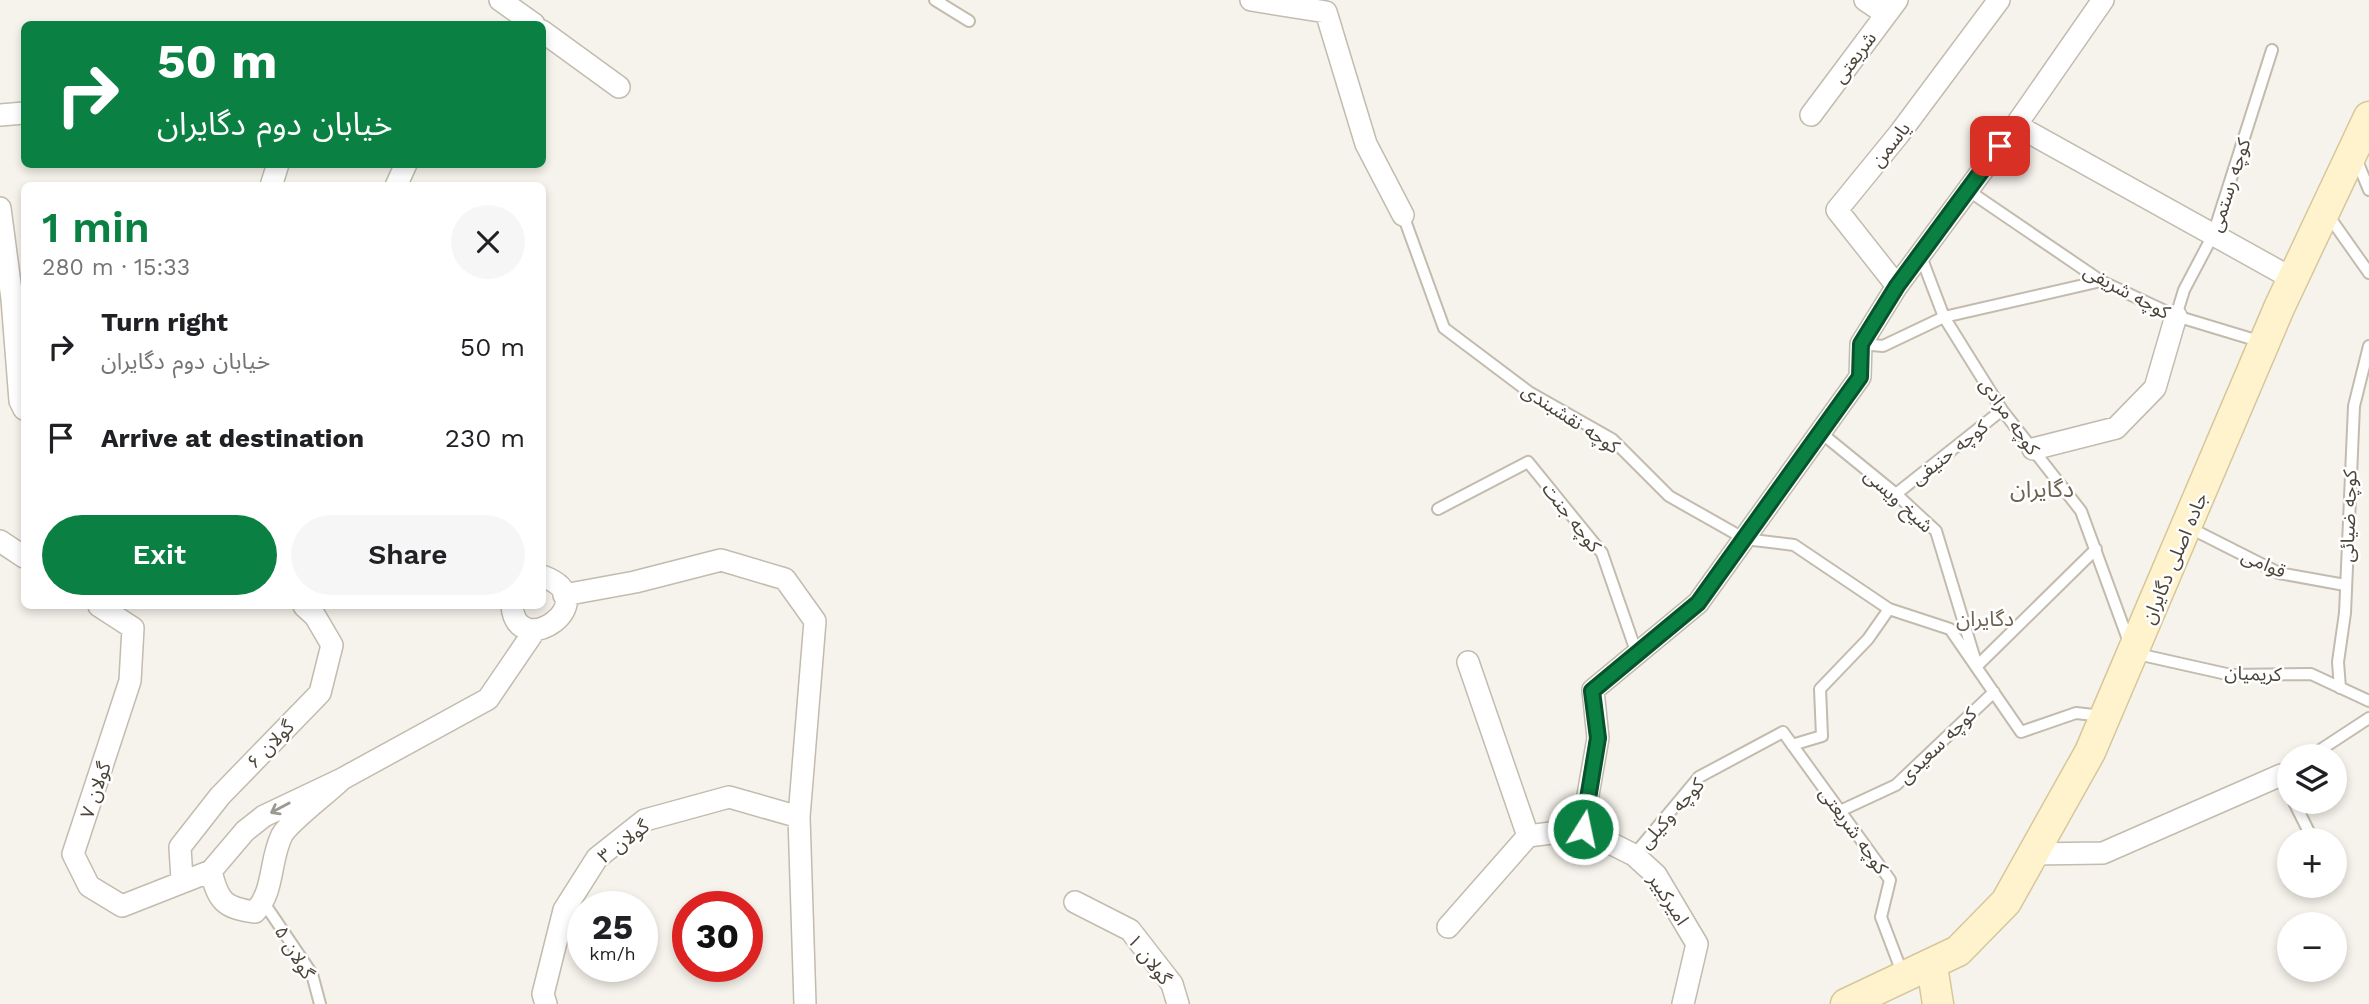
<!DOCTYPE html>
<meta charset="utf-8">
<style>
:root{--surface:#fff;--page:#f6f6f6;--text:#202124;--muted:#757577;--accent:#0b8043}
body{margin:0;font-family:"Work Sans","Noto Sans Arabic",sans-serif;background:var(--page);color:var(--text);height:100vh;display:flex;flex-direction:column;font-size:26px;white-space:nowrap}
*{box-sizing:border-box;margin:0}
p{font-size:23px;color:var(--muted)}
.icon{flex:none;width:38px;height:38px;fill:none;stroke:currentColor;stroke-width:2;stroke-linecap:round;stroke-linejoin:round}
.map{position:relative;flex:1;overflow:hidden}
.panel{position:absolute;left:21px;top:182px;width:525px;height:427px;display:flex;flex-direction:column;background:var(--surface);border-radius:10px;box-shadow:0 4px 10px #0003}
.panel>*{flex:none}
.top-card{position:absolute;left:21px;top:21px;width:525px;height:147px;border-radius:10px;box-shadow:0 4px 10px #0003;background:#0b8043;color:#fff;overflow:hidden}
.buttons{position:absolute;left:2277px;top:744px;display:grid;gap:14px}
.buttons a{display:grid;place-items:center;width:70px;height:70px;border-radius:50%;background:var(--surface);box-shadow:0 4px 10px #0003;font-size:35px}
.speed{position:absolute;left:567px;top:891px;display:flex;gap:14px;font-size:35px;font-weight:700;text-align:center}
.speed>*{display:grid;place-content:center;width:91px;height:91px;border-radius:50%;background:var(--surface);box-shadow:0 4px 10px #0003;line-height:1}
.speed small{font-size:18px;font-weight:400}
.speed .limit{border:10px solid #d22;background:#fff;color:#111}
.pin{position:absolute;display:grid;place-items:center;width:60px;height:60px;color:#fff;margin:-30px;border-radius:14px;box-shadow:0 4px 10px #0006}
.me{position:absolute;width:77px;margin:-38px;rotate:10deg;stroke-linejoin:round;filter:drop-shadow(0 0 5px #0008)}
.turn{display:flex;align-items:center;gap:24px;height:147px;padding:0 21px;font-size:32px}
.turn .icon{width:91px;height:91px;stroke-width:2.5}
.turn b{display:block;font-size:49px;line-height:60px}
.round{display:grid;place-items:center;flex:none;width:74px;height:74px;border-radius:37px;background:var(--page)}
.headline{display:flex;align-items:center;justify-content:space-between;height:119px;padding:0 21px}
h1{font-size:42px;font-weight:600;line-height:52px;color:var(--accent)}
.action{display:flex;gap:14px;margin-top:auto;padding:14px 21px}
.action a{flex:1;height:80px;border-radius:42px;background:var(--accent);color:#fff;font-size:28px;font-weight:600;line-height:80px;text-align:center}
.action a+a{background:var(--page);color:var(--text)}
ul{padding:0;list-style:none}
li{display:flex;align-items:center;gap:21px;height:91px;padding:0 21px}
li div{flex:1}
li b{display:block;font-size:26px}
li em{font-style:normal}
.map>svg:first-child{display:block}
</style>
<div class="map">
<svg width="2369" height="1004" viewBox="0 0 2369 1004">
<rect width="100%" height="100%" fill="#f6f3ec"/>
<g fill="none" stroke-linecap="round" stroke-linejoin="round">
<defs>
<path id="lane" d="M935,0L969,21
M2355,156L2369,190
M1966,189L2101,281L2176,316L2262,342
M1403,215L1444,328L1529,392L1612,439L1669,496L1745,539L1794,545L1889,609L1950,629L2021,732L2076,713L2103,716
M2328,215L2369,273
M1920,254L1944,317L2002,410L2081,511L2133,653L2231,675L2311,674L2369,701
M2176,316L2184,290L2213,235L2272,50
M1861,344L1883,346L1944,317L2101,281
M1820,432L1896,494L1936,531L1977,666L2096,549
M1896,494L2002,410
M1438,509L1528,462L1602,553L1637,654
M2188,527L2279,573L2345,585
M2340,688L2338,662L2345,613L2354,406L2369,346
M1792,745L1822,736L1820,689L1868,639L1889,609
M2311,756L2369,718
M2284,774L2281,775L2289,792
M2294,802L2313,840
M1840,811L1896,785L1994,692
M1634,855L1699,777L1783,732L1890,880L1881,917L1903,975
M264,903L312,974L320,1004"/>
<path id="street" d="M500,0L534,24
M1251,0L1326,12L1366,144L1403,215
M1865,0L1886,14
M542,31L619,87
M0,115L24,113
M1811,115L1897,0
M2016,125L2293,279
M271,186L278,164
M396,186L406,164
M0,208L12,299L20,401L24,409
M1897,286L1837,210L1899,134L1999,0
M2033,449L2116,428L2155,388L2176,316
M0,541L24,557
M564,595L635,582L721,560L785,579L815,621L799,817L805,1004
M99,606L133,628L130,681L73,854L89,886L122,906L211,871
M512,606C517,664 609,600 542,576
M1468,662L1528,836
M342,779C329,792 289,822 282,835C269,861 275,890 255,912C224,908 218,901 211,871L245,831L264,816L342,779L488,699L535,630
M1582,829L1598,738L1593,690L1698,603L1860,377L1861,344L1897,286L2016,125L2103,0
M1582,829L1634,855L1656,875L1697,944L1683,1004
M2032,854L2103,853L2281,775
M182,880L180,847L220,796L320,693L332,645L315,616L304,606
M1075,902L1130,930L1172,984L1178,1004
M1448,927L1528,836L1582,829
M546,1004L543,994L564,910L597,858L645,820L729,797L799,817"/>
<path id="secondary" d="M1932,966L1938,1004
M1846,1004L1958,951L2006,902L2090,752L2279,308L2369,117"/>
</defs>
<use href="#lane" stroke="#c2bbae" stroke-width="14"/>
<use href="#street" stroke="#c2bbae" stroke-width="24"/>
<use href="#secondary" stroke="#d6c79b" stroke-width="33"/>
<use href="#lane" stroke="#fff" stroke-width="10"/>
<use href="#street" stroke="#fff" stroke-width="21"/>
<use href="#secondary" stroke="#fff3cd" stroke-width="30"/>
</g>
<defs><path id="oneway-shaft" d="M-6 0H5M1.5-3L5.5 0L1.5 3" fill="none" stroke-width="1.6" stroke-linecap="round" stroke-linejoin="round" transform="scale(1.75)"/></defs>
<use stroke="#9c9892" href="#oneway-shaft" transform="translate(280 808) rotate(152)"/>
<g fill="none" stroke-linecap="round" stroke-linejoin="round">
<defs>
<path id="route" d="M1583,829L1598,738L1592,691L1698,603L1860,377L1861,344L1897,286L2000,146"/>
</defs>
<use href="#route" stroke="#07532c" stroke-width="18"/>
<use href="#route" stroke="#0b8043" stroke-width="12"/>
</g>
<g text-anchor="middle" stroke-width="5" stroke-linejoin="round" paint-order="stroke">
<g font-size="19" fill="#4b4439" stroke="#fff">
<text transform="translate(1854 57) rotate(-53)" y="7">شریعتی</text>
<text transform="translate(1890 144) rotate(-52)" y="7">یاسمن</text>
<text transform="translate(2229 185) rotate(-72)" y="7">کوچه رستمی</text>
<text transform="translate(2127 291) rotate(28)" y="7">کوچه شریفی</text>
<text transform="translate(2010 416) rotate(55)" y="7">کوچه مرادی</text>
<text transform="translate(1571 418) rotate(33)" y="7">کوچه نقشبندی</text>
<text transform="translate(1949 452) rotate(-38)" y="7">کوچه حنیفی</text>
<text transform="translate(1899 500) rotate(42)" y="7">شیخ ویسی</text>
<text transform="translate(2348 516) rotate(-88)" y="7">کوچه ضیائی</text>
<text transform="translate(1572 517) rotate(52)" y="7">کوچه جنت</text>
<text transform="translate(2174 558) rotate(-67)" y="7">جاده اصلی دگایران</text>
<text transform="translate(2264 563) rotate(23)" y="7">قوامی</text>
<text transform="translate(2253 673) rotate(2)" y="7">کریمیان</text>
<text transform="translate(270 744) rotate(-46)" y="7">گولان ۶</text>
<text transform="translate(1937 745) rotate(-44)" y="7">کوچه سعیدی</text>
<text transform="translate(95 790) rotate(-71)" y="7">گولان ۷</text>
<text transform="translate(1671 813) rotate(-48)" y="7">کوچه وکیلی</text>
<text transform="translate(1854 830) rotate(54)" y="7">کوچه شریعتی</text>
<text transform="translate(623 841) rotate(-37)" y="7">گولان ۳</text>
<text transform="translate(1669 899) rotate(57)" y="7">امیرکبیر</text>
<text transform="translate(295 952) rotate(59)" y="7">گولان ۵</text>
<text transform="translate(1150 959) rotate(52)" y="7">گولان ۱</text>
</g>
<g font-size="21" fill="#6e6250" stroke="#fff">
<text x="1985" y="626">دگایران</text>
</g>
<g font-size="23" fill="#6e6250" stroke="#fff">
<text x="2042" y="497">دگایران</text>
</g>
</g>
</svg>
<div class="buttons">
<a><svg class="icon" aria-label="layers" viewBox="0 0 24 24"><path d="M12 4l9 5-9 5-9-5zM3 14l9 5 9-5"/></svg></a>
<a>+</a>
<a>−</a>
</div>
<div class="speed"><div>25<small>km/h</small></div><div class="limit">30</div></div>
<div class="pin" style="left:2000px;top:146px;background:#d93025"><svg class="icon" aria-label="arrive" viewBox="0 0 24 24"><path d="M6 21V4h12l-3 4 3 4H6"/></svg></div>
<svg class="me" style="left:1583px;top:829px" viewBox="-20 -20 40 40"><circle r="17" fill="#0b8043" stroke="#fff" stroke-width="3"/><path d="M0-11L8 9 0 5-8 9z" fill="#fff"/></svg>
<div class="top-card">
<div class="turn"><svg class="icon" aria-label="right" viewBox="0 0 24 24"><path d="M7 20v-9h11M14 6l5 5-5 5"/></svg><div><b>50 m</b>خیابان دوم دگایران</div></div>
</div>
<section class="panel">
<div class="headline"><div><h1>1 min</h1><p>280 m · 15:33</p></div><a class="round"><svg class="icon" aria-label="close" viewBox="0 0 24 24"><path d="M6 6l12 12M18 6L6 18"/></svg></a></div>
<ul>
<li><svg class="icon" aria-label="right" viewBox="0 0 24 24"><path d="M7 20v-9h11M14 6l5 5-5 5"/></svg><div><b>Turn right</b><p>خیابان دوم دگایران</p></div><em>50 m</em></li>
<li><svg class="icon" aria-label="arrive" viewBox="0 0 24 24"><path d="M6 21V4h12l-3 4 3 4H6"/></svg><div><b>Arrive at destination</b></div><em>230 m</em></li>
</ul>
<div class="action"><a>Exit</a><a>Share</a></div>
</section>
</div>
